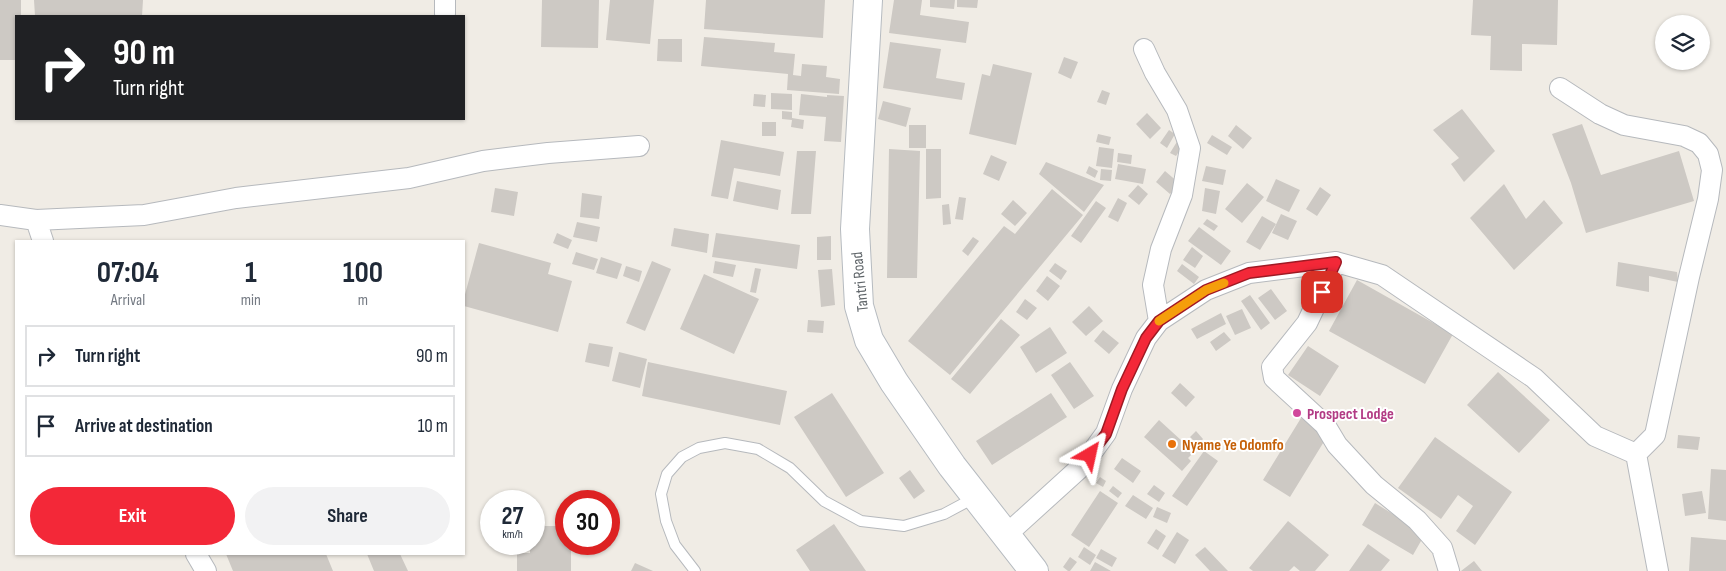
<!DOCTYPE html>
<style>
:root{--surface:#fff;--page:#f2f2f3;--text:#1f2937;--muted:#747a83;--line:#e0e1e3;--accent:#f32838}
body{margin:0;font-family:"Sofia Sans Condensed",sans-serif;background:var(--page);color:var(--text);height:100vh;display:flex;flex-direction:column;font-size:19px;white-space:nowrap}
*{box-sizing:border-box;margin:0}
p{font-size:16px;color:var(--muted)}
.icon{flex:none;width:28px;height:28px;fill:none;stroke:currentColor;stroke-width:2;stroke-linecap:round;stroke-linejoin:round}
.map{position:relative;flex:1;overflow:hidden}
.panel{position:absolute;left:15px;top:240px;width:450px;height:315px;display:flex;flex-direction:column;background:var(--surface);border-radius:0px;box-shadow:0 1px 4px #0004}
.panel>*{flex:none}
.banner{position:absolute;left:15px;top:15px;width:450px;height:105px;border-radius:0px;box-shadow:0 1px 4px #0004;background:#202124;color:#fff;overflow:hidden}
.buttons{position:absolute;left:1655px;top:15px;display:grid;gap:10px}
.buttons a{display:grid;place-items:center;width:55px;height:55px;border-radius:50%;background:var(--surface);box-shadow:0 1px 4px #0004;font-size:25px}
.speed{position:absolute;left:480px;top:490px;display:flex;gap:10px;font-size:25px;font-weight:700;text-align:center}
.speed>*{display:grid;place-content:center;width:65px;height:65px;border-radius:50%;background:var(--surface);box-shadow:0 1px 4px #0004;line-height:1}
.speed small{font-size:12px;font-weight:400}
.speed .limit{border:8px solid #d22;background:#fff;color:#111}
.pin{position:absolute;display:grid;place-items:center;width:42px;height:42px;color:#fff;margin:-21px;border-radius:10px;box-shadow:0 2px 8px #0006}
.me{position:absolute;width:55px;margin:-28px;rotate:36deg;stroke-linejoin:round;filter:drop-shadow(0 0 4px #0008)}
.turn{display:flex;align-items:center;gap:18px;height:105px;padding:0 15px;font-size:22px}
.turn .icon{width:65px;height:65px;stroke-width:2.5}
.turn b{display:block;font-size:35px;line-height:42px}
.eta{display:flex;justify-content:space-evenly;align-items:center;height:85px;text-align:center}
.eta b{font-size:30px;font-weight:700;line-height:35px}
.button{display:flex;gap:10px;margin-top:auto;padding:10px 15px}
.button a{flex:1;height:58px;border-radius:30px;background:var(--accent);color:#fff;font-size:20px;font-weight:700;line-height:58px;text-align:center}
.button a+a{background:var(--page);color:var(--text)}
ul{padding:0;list-style:none}
li{display:flex;align-items:center;gap:15px;height:62px;margin:0 10px 8px;padding:0 5px;border:2px solid var(--line);border-radius:0px}
li div{flex:1}
li b{display:block;font-size:19px}
li em{font-style:normal}
.map>svg:first-child{display:block}
</style>
<div class="map">
<svg width="1726" height="571" viewBox="0 0 1726 571">
<rect width="100%" height="100%" fill="#f0ece5"/>
<path fill="#cdc9c4" d="M0,0H21V16H16V60H0Z
M34,0H143L142,16H35Z
M542,0H599L598,48L541,47Z
M610,0H654L650,44L606,40Z
M706,0H825L823,38L704,29Z
M894,0H922L920,15L969,22L966,43L889,33Z
M930,0H955L954,9L930,7Z
M957,0H978L977,8L957,7Z
M1473,0H1558L1557,45L1522,44V71L1490,70L1491,36L1471,35Z
M704,37L775,43L774,52L795,54L793,75L801,76L802,64L827,66L826,77L840,79L839,94L787,90L788,74L701,66Z
M658,39H682V62L657,61Z
M890,42L941,49L936,78L965,83L962,100L883,88Z
M1064,57L1078,62L1071,79L1058,73Z
M993,64L1032,73L1016,145L969,134L982,74L990,76Z
M1102,90L1110,93L1106,105L1097,102Z
M771,93L792,94V110L771,109Z
M754,94L766,95L765,107L753,106Z
M801,94L827,97V95L844,96L841,142L824,141L826,117L799,115Z
M883,101L911,108L906,127L878,119Z
M1462,109L1495,151L1464,182L1451,164L1459,158L1433,130Z
M782,111L792,112V118L804,120L803,129L791,127L792,120L782,119Z
M1147,113L1161,128L1150,139L1136,124Z
M762,122H776V136H762Z
M1582,124L1601,175L1679,151L1694,201L1586,233L1571,183L1552,134Z
M909,125H926V148H909Z
M1236,125L1252,138L1243,149L1228,136Z
M1169,130L1175,134L1167,148L1160,143Z
M1098,134L1111,137L1109,145L1096,142Z
M1212,135L1232,147L1227,155L1207,143Z
M721,140L784,152L780,176L734,168L728,199L711,196Z
M1178,140L1184,144L1176,156L1170,153Z
M1099,147L1114,149L1112,168L1096,166Z
M889,149L920,151L917,278H887Z
M926,149H941V198L926,199Z
M797,151H816L811,214H791Z
M1118,153L1132,155L1131,164L1117,162Z
M991,155L1007,162L999,181L983,174Z
M1046,162L1104,185L1084,212L1039,174Z
M1118,164L1146,169L1143,184L1115,179Z
M1089,166L1098,171L1095,178L1086,173Z
M1206,166L1226,170L1223,185L1202,181Z
M1101,169L1112,170L1111,181L1100,180Z
M1165,171L1179,183L1170,194L1156,182Z
M1276,179L1300,190L1289,212L1266,201Z
M737,181L781,190L778,210L733,201Z
M1247,183L1264,197L1242,223L1225,209Z
M1504,184L1526,219L1544,200L1563,223L1514,270L1470,218Z
M1138,185L1148,194L1139,205L1128,196Z
M1320,187L1331,195L1317,216L1306,209Z
M495,188L518,192L514,216L491,212Z
M1205,188L1220,191L1216,214L1202,211Z
M1052,189L1083,215L950,375L908,341L1004,226L1015,234Z
M582,193L602,196L599,219L580,217Z
M959,197L966,198L963,220L955,219Z
M1118,198L1127,203L1118,222L1108,217Z
M1013,200L1027,213L1015,226L1001,214Z
M1096,201L1106,208L1081,243L1071,236Z
M949,204L951,224L943,225L942,205Z
M1281,214L1297,221L1288,240L1272,233Z
M1262,216L1276,224L1260,250L1246,242Z
M1207,219L1218,226L1214,231L1203,224Z
M577,222L600,227L597,242L573,237Z
M1199,227L1231,251L1221,265L1188,241Z
M674,228L709,234L707,253L671,246Z
M557,233L572,240L568,249L553,243Z
M716,233L800,245L797,269L712,257Z
M831,236V260H817V237Z
M973,237L979,241L968,256L962,251Z
M479,243L551,263L548,274L572,281L558,332L464,306V298Z
M1192,247L1203,256L1195,268L1183,260Z
M576,252L598,259L594,270L572,264Z
M601,257L622,264L617,279L596,273Z
M652,261L671,269L645,331L626,323Z
M715,261L736,265L733,277L713,273Z
M1618,262L1677,272L1678,282L1649,276V292L1616,286Z
M1055,263L1067,271L1061,280L1049,271Z
M1182,264L1199,277L1194,284L1177,271Z
M626,266L642,271L639,282L623,276Z
M755,268L761,269L756,293L750,292Z
M832,269L835,305L821,307L818,270Z
M704,274L759,299L734,354L680,329Z
M1047,276L1060,286L1048,301L1036,291Z
M1357,280L1453,334L1425,384L1329,331Z
M1271,289L1287,311L1275,320L1258,298Z
M1250,295L1270,323L1261,330L1241,301Z
M1025,299L1037,308L1027,320L1016,312Z
M1089,306L1103,321L1086,336L1072,322Z
M1242,309L1251,328L1235,335L1226,316Z
M1221,313L1226,324L1197,339L1191,329Z
M1001,319L1020,335L970,394L951,379Z
M808,320L824,321L823,333L807,332Z
M1050,327L1067,353L1036,373L1020,347Z
M1103,330L1119,343L1109,354L1094,341Z
M1224,332L1231,340L1216,351L1210,342Z
M589,343L613,347L609,367L585,362Z
M1308,346L1339,366L1320,396L1288,375Z
M619,352L647,359L640,388L612,381Z
M648,362L787,391L780,425L642,396Z
M1070,362L1094,396L1074,409L1051,375Z
M1498,372L1550,420L1519,453L1467,405Z
M1180,383L1195,397L1186,407L1171,393Z
M832,393L884,473L846,497L794,417Z
M1051,393L1067,417L992,465L976,441Z
M1301,418L1328,435L1290,497L1263,480Z
M1159,420L1194,452L1188,458L1191,461L1182,471L1144,437Z
M1196,431L1203,439L1198,445L1190,437Z
M1678,435L1700,437L1698,450L1677,448Z
M1435,437L1512,492L1475,545L1456,531L1473,506L1458,495L1441,519L1398,488Z
M1204,451L1218,461L1187,506L1172,496Z
M1122,458L1141,471L1133,483L1114,469Z
M1711,469L1726,470V521L1708,519Z
M910,470L925,491L914,499L899,478Z
M1100,477L1106,481L1103,487L1096,483Z
M1154,485L1165,493L1159,502L1147,494Z
M1113,486L1122,493L1118,498L1109,491Z
M1100,491L1118,503L1089,547L1071,535Z
M1702,491L1706,513L1685,516L1682,494Z
M1133,495L1153,508L1146,519L1125,506Z
M1375,503L1425,534L1413,555L1362,525Z
M1157,507L1171,513L1167,523L1153,517Z
M1288,521L1329,555L1315,571H1300L1294,566L1289,571H1253L1249,568Z
M834,524L866,571H810L796,550Z
M534,526H566V544H571V571H517V553H530V544H534Z
M1156,529L1166,536L1158,550L1147,543Z
M1177,532L1189,540L1175,564L1162,556Z
M1691,537L1726,540V571H1689Z
M1368,544L1390,560L1381,571H1349Z
M1084,547L1096,555L1090,565L1078,557Z
M1205,547L1228,571H1210L1195,555Z
M1101,549L1117,558L1112,567L1096,558Z
M226,554H326L333,571H233Z
M367,554H400L408,571H374Z
M1070,557L1077,562L1070,571H1068L1063,567Z
M1474,561L1482,571H1461Z
M1095,562L1111,571H1090Z
M635,563L653,571H631Z"/>
<g fill="none" stroke-linecap="round" stroke-linejoin="round">
<defs>
<path id="lane" d="M695,571L675,545L666,521L661,494L667,474L682,457L699,448L725,443L758,449L790,468L824,501L861,521L904,526L944,514L974,498"/>
<path id="street" d="M445,0V14
M1144,49L1155,73L1177,110L1190,148L1182,195L1161,249L1153,285L1159,321
M1560,88L1600,114L1624,125L1684,136L1699,143L1708,154L1712,170L1708,199L1689,277L1655,435L1636,454
M0,215L36,220L144,215L236,198L409,178L483,161L548,153L639,146
M36,220L43,241
M1336,262L1307,323L1272,367L1274,378L1325,425L1337,445L1374,485L1417,520L1442,548L1449,571
M1636,454L1658,571
M1006,535L1082,466L1106,433L1122,389L1146,338L1159,321L1206,290L1249,273L1336,262L1382,275L1534,378L1595,436L1636,454
M196,554L206,571"/>
<path id="secondary" d="M868,0L855,229L859,306L869,340L894,382L952,466L1034,571"/>
</defs>
<use href="#lane" stroke="#b6b9bd" stroke-width="12"/>
<use href="#street" stroke="#b6b9bd" stroke-width="22"/>
<use href="#secondary" stroke="#b6bbc0" stroke-width="30"/>
<use href="#lane" stroke="#fff" stroke-width="10"/>
<use href="#street" stroke="#fff" stroke-width="20"/>
<use href="#secondary" stroke="#fff" stroke-width="28"/>
</g>
<g fill="none" stroke-linecap="round" stroke-linejoin="round">
<defs>
<path id="route" d="M1090,455L1106,434L1122,389L1146,338L1159,321L1206,290L1249,273L1336,262L1322,292"/>
</defs>
<use href="#route" stroke="#9e1a24" stroke-width="12"/>
<use href="#route" stroke="#f32838" stroke-width="9"/>
<path stroke="#f59e0b" stroke-width="9" d="M1159,321L1206,290L1224,283"/>
</g>
<circle fill="#d1479c" stroke="#fff" stroke-width="2" cx="1297" cy="413" r="5"/>
<circle fill="#e8710a" stroke="#fff" stroke-width="2" cx="1172" cy="444" r="5"/>
<g text-anchor="middle" stroke-width="4" stroke-linejoin="round" paint-order="stroke">
<g font-size="16" fill="#5d6367" stroke="#fff">
<text transform="translate(859 282) rotate(-96)" y="6">Tantri Road</text>
</g>
<g font-size="16" font-weight="bold" fill="#b23c85" stroke="#fff" text-anchor="start">
<text x="1307" y="419">Prospect Lodge</text>
</g>
<g font-size="16" font-weight="bold" fill="#c56008" stroke="#fff" text-anchor="start">
<text x="1182" y="450">Nyame Ye Odomfo</text>
</g>
</g>
</svg>
<div class="buttons">
<a><svg class="icon" aria-label="layers" viewBox="0 0 24 24"><path d="M12 4l9 5-9 5-9-5zM3 14l9 5 9-5"/></svg></a>
</div>
<div class="speed"><div>27<small>km/h</small></div><div class="limit">30</div></div>
<div class="pin" style="left:1322px;top:292px;background:#d93025"><svg class="icon" aria-label="arrive" viewBox="0 0 24 24"><path d="M6 21V4h12l-3 4 3 4H6"/></svg></div>
<svg class="me" style="left:1090px;top:455px" viewBox="-20 -20 40 40"><path d="M0-17L14 15 0 8-14 15z" fill="#f32838" stroke="#fff" stroke-width="4"/></svg>
<div class="banner">
<div class="turn"><svg class="icon" aria-label="right" viewBox="0 0 24 24"><path d="M7 20v-9h11M14 6l5 5-5 5"/></svg><div><b>90 m</b>Turn right</div></div>
</div>
<section class="panel">
<div class="eta">
<div><b>07:04</b><p>Arrival</p></div>
<div><b>1</b><p>min</p></div>
<div><b>100</b><p>m</p></div>
</div>
<ul>
<li><svg class="icon" aria-label="right" viewBox="0 0 24 24"><path d="M7 20v-9h11M14 6l5 5-5 5"/></svg><div><b>Turn right</b></div><em>90 m</em></li>
<li><svg class="icon" aria-label="arrive" viewBox="0 0 24 24"><path d="M6 21V4h12l-3 4 3 4H6"/></svg><div><b>Arrive at destination</b></div><em>10 m</em></li>
</ul>
<div class="button"><a>Exit</a><a>Share</a></div>
</section>
</div>
